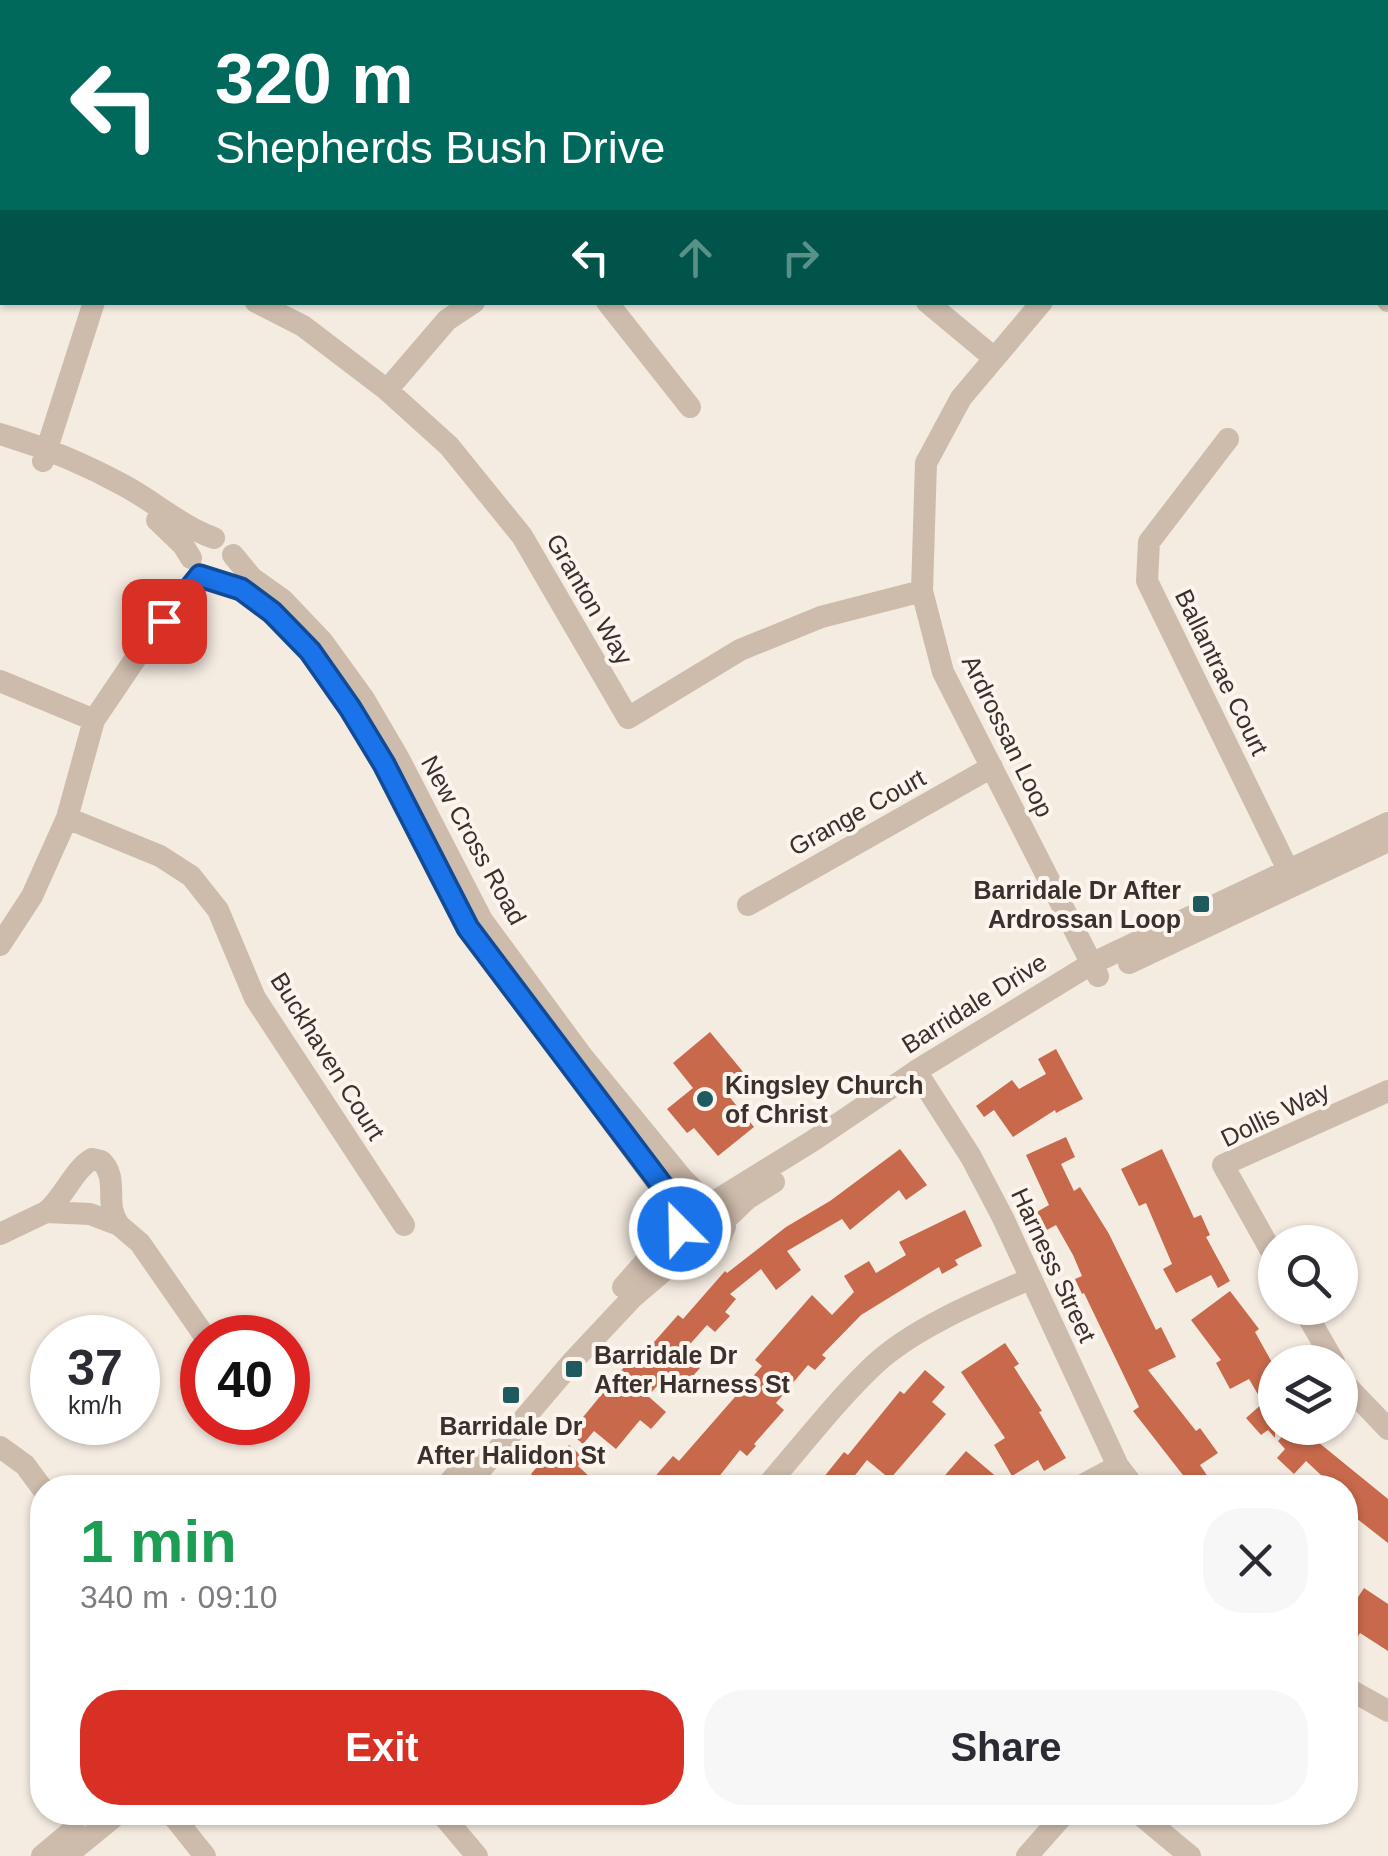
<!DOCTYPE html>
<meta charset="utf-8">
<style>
:root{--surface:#fff;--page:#f7f7f7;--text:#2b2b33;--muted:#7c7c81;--accent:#d93025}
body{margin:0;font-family:Arial,sans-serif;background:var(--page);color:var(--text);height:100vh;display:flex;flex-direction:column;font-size:38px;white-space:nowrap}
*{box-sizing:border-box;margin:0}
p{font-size:32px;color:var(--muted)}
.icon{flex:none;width:55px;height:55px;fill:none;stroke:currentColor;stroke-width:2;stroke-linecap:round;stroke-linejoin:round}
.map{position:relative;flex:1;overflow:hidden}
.drawer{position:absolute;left:30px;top:1475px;width:1328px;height:350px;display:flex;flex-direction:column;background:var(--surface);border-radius:40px;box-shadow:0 2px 8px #0004}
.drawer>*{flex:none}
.guide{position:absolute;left:0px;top:0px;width:1390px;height:305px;box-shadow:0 2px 8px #0004;background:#00695c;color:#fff;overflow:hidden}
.fabs{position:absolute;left:1258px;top:1225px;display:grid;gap:20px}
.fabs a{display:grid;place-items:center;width:100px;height:100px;border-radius:50%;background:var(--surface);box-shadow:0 2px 8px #0004;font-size:50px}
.speed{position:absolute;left:30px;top:1315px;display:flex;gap:20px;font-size:50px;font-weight:700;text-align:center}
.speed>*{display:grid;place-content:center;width:130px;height:130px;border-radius:50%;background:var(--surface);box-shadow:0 2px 8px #0004;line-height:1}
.speed small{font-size:25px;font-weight:400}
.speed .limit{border:15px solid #d22;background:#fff;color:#111}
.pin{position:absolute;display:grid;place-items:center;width:85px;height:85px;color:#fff;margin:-42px;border-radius:20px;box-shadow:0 5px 15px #0006}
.me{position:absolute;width:110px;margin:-55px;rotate:337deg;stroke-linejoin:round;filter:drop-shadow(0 0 8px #0008)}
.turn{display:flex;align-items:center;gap:35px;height:210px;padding:0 50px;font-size:45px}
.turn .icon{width:130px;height:130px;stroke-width:2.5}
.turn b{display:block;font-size:70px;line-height:85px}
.lanes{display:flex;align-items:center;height:95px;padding:0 50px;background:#0003;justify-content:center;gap:50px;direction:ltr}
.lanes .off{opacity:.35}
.round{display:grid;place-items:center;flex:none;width:105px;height:105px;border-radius:40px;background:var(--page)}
.headline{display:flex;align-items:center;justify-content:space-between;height:170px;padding:0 50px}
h1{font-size:60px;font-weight:600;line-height:75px;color:#1e9e55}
.button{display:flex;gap:20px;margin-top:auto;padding:20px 50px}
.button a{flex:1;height:115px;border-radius:40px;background:var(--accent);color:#fff;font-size:40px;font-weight:600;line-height:115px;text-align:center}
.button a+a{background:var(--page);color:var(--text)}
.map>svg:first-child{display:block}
</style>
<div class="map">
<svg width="1388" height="1856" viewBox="0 0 1388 1856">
<rect width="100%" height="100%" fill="#f4ebe1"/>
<path fill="#c8694b" d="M710,1032L744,1073L723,1089L754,1127L718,1156L694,1128L687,1133L667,1109L693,1088L673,1063Z
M1056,1049L1083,1099L1056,1113L1055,1110L1013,1137L994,1110L984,1117L976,1106L1012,1080L1019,1089L1046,1074L1038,1059Z
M1066,1137L1075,1157L1061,1164L1074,1191L1080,1187L1109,1234L1156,1330L1161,1327L1176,1357L1148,1370L1196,1431L1200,1428L1218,1453L1200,1465L1208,1477L1193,1488L1133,1411L1139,1407L1084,1293L1082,1294L1075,1279L1082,1276L1073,1255L1056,1225L1045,1231L1035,1213L1049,1205L1026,1155Z
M900,1149L927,1185L906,1200L899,1190L850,1230L842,1219L787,1251L801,1270L776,1290L761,1269L730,1294L736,1299L725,1312L730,1316L715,1332L707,1325L683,1352L700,1368L683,1387L668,1374L648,1396L666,1412L651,1429L640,1420L616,1449L594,1431L583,1444L570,1433L634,1355L639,1359L678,1315L683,1319L725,1271L727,1273L786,1227L830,1201Z
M1162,1149L1194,1218L1201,1215L1210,1235L1206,1237L1230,1281L1218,1288L1211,1275L1176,1293L1163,1269L1172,1264L1146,1203L1139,1206L1121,1169Z
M965,1210L982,1246L955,1260L958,1265L942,1274L939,1267L861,1315L822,1355L826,1358L815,1370L808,1365L776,1403L784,1410L754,1444L756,1446L747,1456L740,1450L710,1488H659L651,1481L673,1456L679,1461L762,1366L755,1360L812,1295L832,1315L854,1292L844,1276L869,1261L876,1273L906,1255L899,1242Z
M1230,1291L1259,1329L1255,1332L1275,1368V1438L1268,1430L1261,1435L1246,1418L1263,1403L1249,1379L1230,1389L1216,1363L1221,1360L1191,1320Z
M1005,1343L1019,1364L1014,1367L1042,1411L1039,1412L1066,1458L1044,1471L1038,1460L1012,1476L994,1445L1005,1438L961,1372Z
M925,1370L945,1387L932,1402L946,1414L890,1479L867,1460L845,1488H815L844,1452L848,1455L900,1391L904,1394Z
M1290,1428H1331L1318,1442L1388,1499V1543L1356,1518L1345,1532V1488L1321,1475L1306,1461L1294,1474L1277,1458L1285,1449L1278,1441Z
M569,1445L584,1458L578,1466L602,1488H547L531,1474L542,1461L549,1467Z
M966,1451L999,1479L992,1488H934Z
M1364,1588L1388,1604V1651L1360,1633L1355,1641L1345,1635V1617Z"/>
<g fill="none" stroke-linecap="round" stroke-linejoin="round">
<path stroke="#cdbbac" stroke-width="22" d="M120,0V2
M333,0V2
M914,0L917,2
M748,2L749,0
M1003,2L1005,0
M1308,2L1311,0
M1388,300V301
M256,302L303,326L387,390L449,446L522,536L628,718L740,650L821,617L922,591
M607,302L690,407
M927,302L993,357
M1042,302L961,398L926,463L922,591L943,672L1098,976
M387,390L447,320L474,302
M0,434C44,447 85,464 125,486C156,503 181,526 214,538
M1228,439L1149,542L1147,581L1293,880
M43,461L94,302
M157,520L183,545L191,558
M233,555L252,578L283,600L322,641L364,699L398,757L482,920L582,1056L682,1178L705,1201
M211,580L241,589L273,612L310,651L350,708L384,764L468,928L681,1215
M0,681L94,720
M67,818L160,856L191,876L218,910L255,998L404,1225
M748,905L992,767
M0,945L32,896L67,818L94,720L146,643L200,576
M1129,963L1388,841
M916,1071L971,1157L1003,1218L1118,1466L1135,1488
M712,1203L814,1140L916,1071L1091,964L1388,823
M691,1204C674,1218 678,1239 699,1246
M46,1212C64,1198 73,1170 92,1159L101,1161C120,1178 103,1204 119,1225
M725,1220L747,1199L774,1182
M0,1234L46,1212L90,1214L119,1225L140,1243L206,1338
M1275,1258L1223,1165L1388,1091
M623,1287L680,1222
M1303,1308L1334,1362
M1340,1374L1346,1385L1388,1429
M0,1447L25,1465L42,1488
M444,1488L472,1457
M465,1488L573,1361L633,1297L686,1252L719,1240L725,1227L720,1209
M765,1488C801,1447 835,1402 874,1365C913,1328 981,1300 1030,1279
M1077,1488L1118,1466
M1345,1687L1388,1711
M170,1812L205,1856
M440,1812L477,1856
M1137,1812L1190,1856
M42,1856L74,1829
M66,1856L120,1812
M1027,1856L1066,1812"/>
</g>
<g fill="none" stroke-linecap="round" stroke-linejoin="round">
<defs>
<path id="route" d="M164,621L200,576L241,589L272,612L310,651L350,708L384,764L468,928L667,1192L681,1215L680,1229"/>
</defs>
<use href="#route" stroke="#114b97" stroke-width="25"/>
<use href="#route" stroke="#1a73e8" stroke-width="18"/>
</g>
<g fill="#1f5a5e" stroke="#fbf5ee" stroke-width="4">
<rect x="1191" y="894" width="20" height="20" rx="5"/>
<circle cx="705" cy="1099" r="10"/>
<rect x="564" y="1359" width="20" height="20" rx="5"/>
<rect x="501" y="1385" width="20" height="20" rx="5"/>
</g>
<g text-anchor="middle" stroke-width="8" stroke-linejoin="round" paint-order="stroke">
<g font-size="25" fill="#3b302b" stroke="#fbf5ee">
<text transform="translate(590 599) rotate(60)" y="9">Granton Way</text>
<text transform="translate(1222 672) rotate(64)" y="9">Ballantrae Court</text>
<text transform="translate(1008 736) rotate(64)" y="9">Ardrossan Loop</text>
<text transform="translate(857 812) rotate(-29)" y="9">Grange Court</text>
<text transform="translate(474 840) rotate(61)" y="9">New Cross Road</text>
<text transform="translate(974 1003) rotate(-32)" y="9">Barridale Drive</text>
<text transform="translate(328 1056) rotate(58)" y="9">Buckhaven Court</text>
<text transform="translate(1275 1114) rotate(-26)" y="9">Dollis Way</text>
<text transform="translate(1054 1265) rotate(65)" y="9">Harness Street</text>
</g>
<g font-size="25" font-weight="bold" fill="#3b302b" stroke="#fbf5ee" text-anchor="start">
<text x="1181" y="899" text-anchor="end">Barridale Dr After<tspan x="1181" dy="29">Ardrossan Loop</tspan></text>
<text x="725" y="1094">Kingsley Church<tspan x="725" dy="29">of Christ</tspan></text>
<text x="594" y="1364">Barridale Dr<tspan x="594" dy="29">After Harness St</tspan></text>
<text x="511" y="1435" text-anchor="middle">Barridale Dr<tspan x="511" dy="29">After Halidon St</tspan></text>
</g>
</g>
</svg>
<div class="fabs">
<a><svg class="icon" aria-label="search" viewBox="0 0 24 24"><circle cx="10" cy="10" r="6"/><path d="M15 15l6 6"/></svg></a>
<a><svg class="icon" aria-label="layers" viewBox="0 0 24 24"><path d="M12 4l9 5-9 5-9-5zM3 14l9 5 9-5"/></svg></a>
</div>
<div class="speed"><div>37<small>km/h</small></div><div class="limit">40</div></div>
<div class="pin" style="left:164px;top:621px;background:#d93025"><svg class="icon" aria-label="arrive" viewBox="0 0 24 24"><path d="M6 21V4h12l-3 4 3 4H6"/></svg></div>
<svg class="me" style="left:680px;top:1229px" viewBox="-20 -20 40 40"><circle r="17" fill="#1a73e8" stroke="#fff" stroke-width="3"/><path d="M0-11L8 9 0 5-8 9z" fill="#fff"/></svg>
<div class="guide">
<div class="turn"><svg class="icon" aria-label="left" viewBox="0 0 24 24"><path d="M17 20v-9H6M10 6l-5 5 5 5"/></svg><div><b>320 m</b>Shepherds Bush Drive</div></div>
<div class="lanes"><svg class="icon" aria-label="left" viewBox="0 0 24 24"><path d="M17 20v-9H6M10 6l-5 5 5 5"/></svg><svg class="icon off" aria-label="ahead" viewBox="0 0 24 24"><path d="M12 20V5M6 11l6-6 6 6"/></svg><svg class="icon off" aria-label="right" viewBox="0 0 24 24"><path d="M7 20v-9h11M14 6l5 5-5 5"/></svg></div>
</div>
<section class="drawer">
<div class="headline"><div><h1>1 min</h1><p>340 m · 09:10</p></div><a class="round"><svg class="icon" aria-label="close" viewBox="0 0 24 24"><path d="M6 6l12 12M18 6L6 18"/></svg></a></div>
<div class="button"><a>Exit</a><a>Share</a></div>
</section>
</div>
